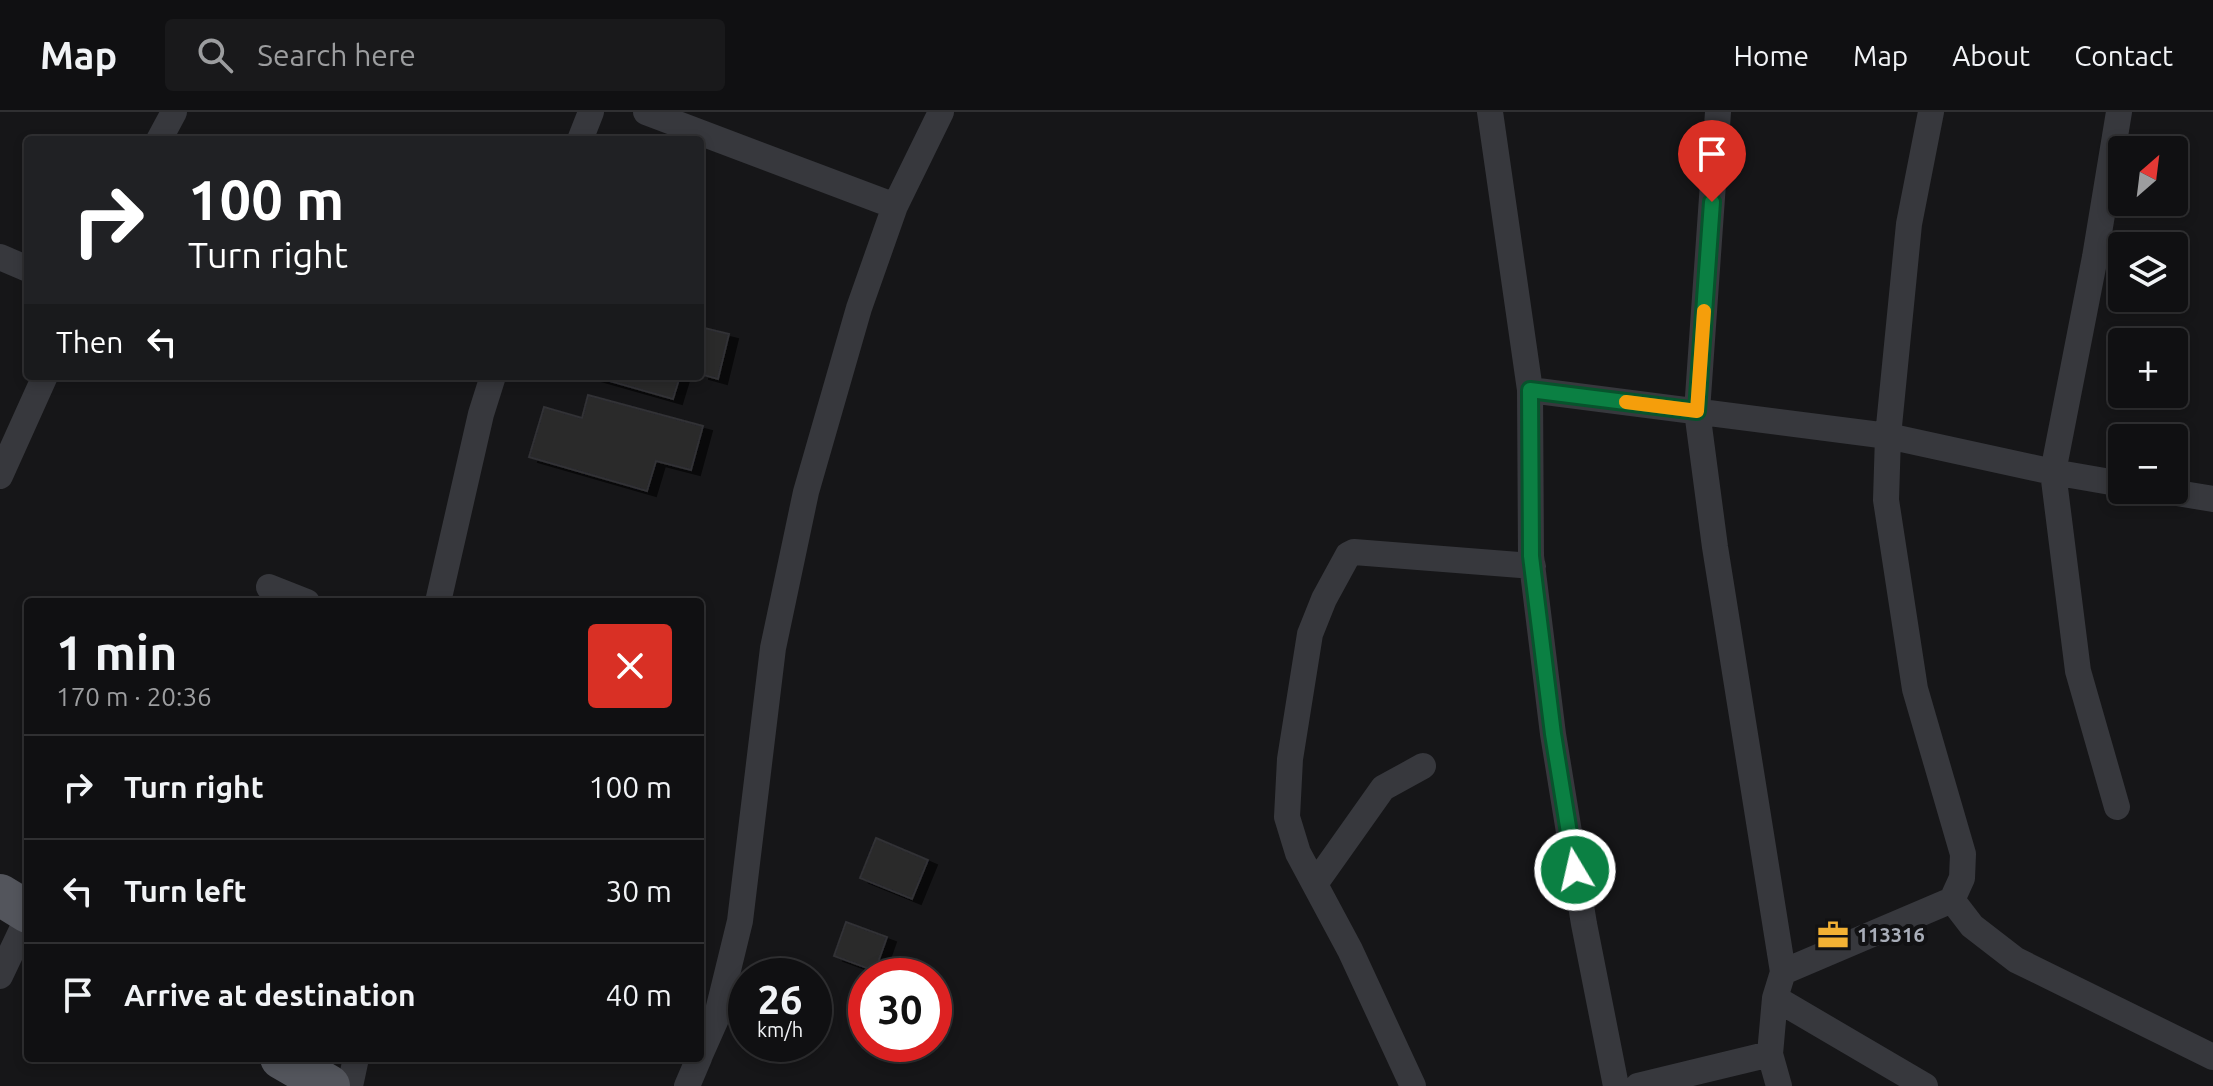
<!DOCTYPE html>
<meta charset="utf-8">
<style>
:root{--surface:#101012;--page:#19191b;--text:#f1f3f6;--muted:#9c9d9f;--line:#303032}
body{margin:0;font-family:Ubuntu,sans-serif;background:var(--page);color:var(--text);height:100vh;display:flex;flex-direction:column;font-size:30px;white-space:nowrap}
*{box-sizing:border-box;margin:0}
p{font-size:26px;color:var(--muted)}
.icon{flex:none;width:44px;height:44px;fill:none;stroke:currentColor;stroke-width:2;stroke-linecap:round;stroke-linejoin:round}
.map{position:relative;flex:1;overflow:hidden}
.side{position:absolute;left:24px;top:486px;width:680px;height:464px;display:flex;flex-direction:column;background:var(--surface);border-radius:8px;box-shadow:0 4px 12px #0003,0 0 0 2px var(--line)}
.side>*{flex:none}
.guide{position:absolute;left:24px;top:24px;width:680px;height:244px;border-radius:8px;box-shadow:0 4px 12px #0003,0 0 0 2px var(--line);background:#202124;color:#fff;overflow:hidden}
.needle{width:52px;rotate:28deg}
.controls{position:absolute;left:2108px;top:24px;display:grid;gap:16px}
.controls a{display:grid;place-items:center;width:80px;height:80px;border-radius:8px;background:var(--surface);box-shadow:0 4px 12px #0003,0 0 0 2px var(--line);font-size:40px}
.speed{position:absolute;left:728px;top:846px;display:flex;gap:16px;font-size:40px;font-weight:700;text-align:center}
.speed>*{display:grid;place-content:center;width:104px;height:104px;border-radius:50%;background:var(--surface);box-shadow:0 4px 12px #0003,0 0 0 2px var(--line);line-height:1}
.speed small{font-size:20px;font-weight:400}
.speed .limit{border:12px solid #d22;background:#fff;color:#111}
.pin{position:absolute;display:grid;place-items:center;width:68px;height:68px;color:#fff;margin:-82px -34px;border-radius:50% 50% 50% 0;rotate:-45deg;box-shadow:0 0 8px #0007}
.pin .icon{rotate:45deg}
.me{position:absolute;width:88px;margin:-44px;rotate:351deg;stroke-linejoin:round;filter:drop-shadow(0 0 6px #0008)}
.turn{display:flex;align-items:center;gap:28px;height:168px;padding:0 32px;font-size:36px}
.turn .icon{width:104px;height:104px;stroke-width:2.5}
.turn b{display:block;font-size:56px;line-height:68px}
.then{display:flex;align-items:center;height:76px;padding:0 32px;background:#0003;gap:16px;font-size:30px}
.round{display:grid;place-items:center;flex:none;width:84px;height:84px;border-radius:8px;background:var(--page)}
.summary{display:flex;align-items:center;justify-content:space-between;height:136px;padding:0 32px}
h1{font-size:48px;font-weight:700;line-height:60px}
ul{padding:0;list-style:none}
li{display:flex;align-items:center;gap:24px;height:104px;padding:0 32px;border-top:2px solid var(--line)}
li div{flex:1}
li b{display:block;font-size:30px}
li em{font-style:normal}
header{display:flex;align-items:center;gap:48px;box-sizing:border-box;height:112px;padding:0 40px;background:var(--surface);border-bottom:2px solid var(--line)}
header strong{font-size:38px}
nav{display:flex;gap:44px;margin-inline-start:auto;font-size:28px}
.search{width:560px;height:72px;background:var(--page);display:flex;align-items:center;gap:20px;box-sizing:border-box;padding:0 28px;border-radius:8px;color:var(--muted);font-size:30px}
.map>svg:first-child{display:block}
</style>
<header>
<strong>Map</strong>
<div class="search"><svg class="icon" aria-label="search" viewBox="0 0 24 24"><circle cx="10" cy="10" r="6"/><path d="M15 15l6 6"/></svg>Search here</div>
<nav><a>Home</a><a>Map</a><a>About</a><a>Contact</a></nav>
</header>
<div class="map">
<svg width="2213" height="974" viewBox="0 0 2213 974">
<defs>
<filter id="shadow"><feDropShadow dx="9" dy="5" stdDeviation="0" flood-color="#0009"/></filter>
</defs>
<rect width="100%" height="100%" fill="#161618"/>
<path fill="#29292c" stroke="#303034" stroke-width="2" filter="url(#shadow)" d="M700,215L729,222L718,267L700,262Z
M592,264H680L673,287Z
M588,283L703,314L691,358L656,349L647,379L529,345L544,295L582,306Z
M876,726L928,748L912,787L860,766Z
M846,810L887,825L875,859L834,844Z"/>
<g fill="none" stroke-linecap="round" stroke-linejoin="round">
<path stroke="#37383d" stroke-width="26" d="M646,0L895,94
M1490,0L1530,278L1531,444L1553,622L1584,812L1616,974
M1718,0L1697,299L1715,435L1783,860L1775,886L1925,974
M159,28L174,0
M580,28L591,0
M0,145L28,157
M1530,278L1888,324L2053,360L2122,372
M0,364L45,264
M2159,378L2213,387
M269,475L307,490
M438,490L481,302L493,264
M2117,695L2078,559L2053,360L2095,145L2119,0
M1315,772L1383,676L1423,654
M1952,788L1972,814L2016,848L2213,945
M1783,860L1952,788L1962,766L1963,742L1915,577L1886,388L1888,324L1909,112L1931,0
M0,864L28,805
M1775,886L1770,942L1779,974
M700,943L716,907L740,809L773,536L806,380L859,196L895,94L941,0
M350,974L356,946
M687,974L699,946
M1413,974L1350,838L1298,741L1287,705L1290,647L1310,522L1324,487L1348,443L1354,440L1533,454
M1638,974L1770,942"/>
<path stroke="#53555c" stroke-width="42" d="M0,783L28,800
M281,946L329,974"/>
</g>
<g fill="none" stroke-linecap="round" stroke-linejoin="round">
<defs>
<path id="route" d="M1575,758L1553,622L1531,444L1530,278L1697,299L1712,90"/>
</defs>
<use href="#route" stroke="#07532c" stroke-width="20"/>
<use href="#route" stroke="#0b8043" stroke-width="14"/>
<path stroke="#f59e0b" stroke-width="14" d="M1626,290L1697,299L1704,199"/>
</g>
<defs>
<symbol id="office-bare" viewBox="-9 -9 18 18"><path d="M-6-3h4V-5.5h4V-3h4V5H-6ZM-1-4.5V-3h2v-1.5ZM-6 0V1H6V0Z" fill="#f2b134" stroke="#111113" stroke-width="2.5" paint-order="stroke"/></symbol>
</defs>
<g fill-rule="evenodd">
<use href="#office-bare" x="1811" y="801" width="44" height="44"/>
</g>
<g text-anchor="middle" stroke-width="8" stroke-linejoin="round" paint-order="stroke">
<g font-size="20" font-weight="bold" fill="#a8adb8" stroke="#111113" text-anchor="start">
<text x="1857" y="830">113316</text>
</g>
</g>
</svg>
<div class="controls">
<a><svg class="needle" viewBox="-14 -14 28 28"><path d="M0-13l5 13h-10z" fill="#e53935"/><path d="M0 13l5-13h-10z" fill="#9c9d9f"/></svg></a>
<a><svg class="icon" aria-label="layers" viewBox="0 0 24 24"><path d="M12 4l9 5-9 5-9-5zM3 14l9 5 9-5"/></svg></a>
<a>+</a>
<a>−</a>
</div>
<div class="speed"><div>26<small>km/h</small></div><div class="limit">30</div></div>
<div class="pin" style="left:1712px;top:90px;background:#d93025"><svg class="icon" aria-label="arrive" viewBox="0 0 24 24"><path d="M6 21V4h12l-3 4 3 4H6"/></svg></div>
<svg class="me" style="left:1575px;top:758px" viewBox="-20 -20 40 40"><circle r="17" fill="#0b8043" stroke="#fff" stroke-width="3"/><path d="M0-11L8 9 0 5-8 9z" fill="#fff"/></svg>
<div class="guide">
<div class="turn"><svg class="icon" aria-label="right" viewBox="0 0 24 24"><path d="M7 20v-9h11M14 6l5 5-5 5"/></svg><div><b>100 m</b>Turn right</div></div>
<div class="then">Then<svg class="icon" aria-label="left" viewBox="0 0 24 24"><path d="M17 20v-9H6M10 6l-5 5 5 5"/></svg></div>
</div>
<section class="side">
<div class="summary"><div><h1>1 min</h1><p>170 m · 20:36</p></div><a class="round" style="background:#d93025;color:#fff"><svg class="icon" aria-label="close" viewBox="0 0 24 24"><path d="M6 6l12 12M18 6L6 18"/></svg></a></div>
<ul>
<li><svg class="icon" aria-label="right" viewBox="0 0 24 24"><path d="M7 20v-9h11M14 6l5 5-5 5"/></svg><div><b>Turn right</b></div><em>100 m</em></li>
<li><svg class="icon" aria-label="left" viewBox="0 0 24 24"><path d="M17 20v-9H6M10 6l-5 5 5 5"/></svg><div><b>Turn left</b></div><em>30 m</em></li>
<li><svg class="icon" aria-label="arrive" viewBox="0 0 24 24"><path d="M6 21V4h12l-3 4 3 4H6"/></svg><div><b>Arrive at destination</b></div><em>40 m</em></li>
</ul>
</section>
</div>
